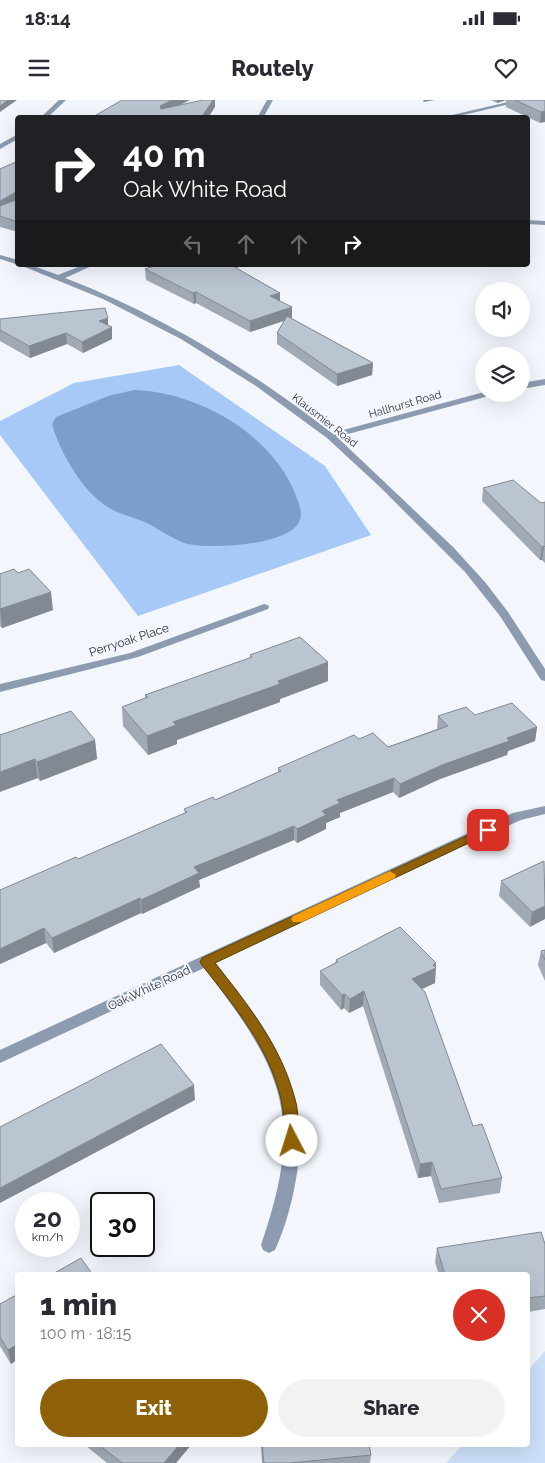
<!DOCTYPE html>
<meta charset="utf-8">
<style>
:root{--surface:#fff;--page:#f2f2f3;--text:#2b2b33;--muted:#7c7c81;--accent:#8e6108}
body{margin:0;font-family:Raleway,sans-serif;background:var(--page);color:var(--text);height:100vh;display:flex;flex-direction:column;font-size:19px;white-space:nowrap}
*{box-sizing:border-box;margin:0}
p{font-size:16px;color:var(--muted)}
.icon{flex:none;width:28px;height:28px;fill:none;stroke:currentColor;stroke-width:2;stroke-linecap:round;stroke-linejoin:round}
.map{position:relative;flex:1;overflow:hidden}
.drawer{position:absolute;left:15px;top:1172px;width:515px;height:175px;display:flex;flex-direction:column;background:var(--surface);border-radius:5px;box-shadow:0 5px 20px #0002}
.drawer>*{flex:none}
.top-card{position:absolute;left:15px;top:15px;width:515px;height:152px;border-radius:5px;box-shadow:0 5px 20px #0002;background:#202124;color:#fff;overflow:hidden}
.buttons{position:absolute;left:475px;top:182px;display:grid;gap:10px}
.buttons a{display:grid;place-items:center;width:55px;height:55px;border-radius:50%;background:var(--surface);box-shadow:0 5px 20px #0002;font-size:25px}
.speed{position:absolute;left:15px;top:1092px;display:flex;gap:10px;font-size:25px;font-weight:700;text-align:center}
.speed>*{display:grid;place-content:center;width:65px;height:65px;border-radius:50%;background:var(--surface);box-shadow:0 5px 20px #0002;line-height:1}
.speed small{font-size:12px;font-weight:400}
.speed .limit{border:2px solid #111;border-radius:8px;background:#fff;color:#111}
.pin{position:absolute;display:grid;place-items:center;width:42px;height:42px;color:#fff;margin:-21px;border-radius:10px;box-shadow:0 2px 8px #0006}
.me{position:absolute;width:55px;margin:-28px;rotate:355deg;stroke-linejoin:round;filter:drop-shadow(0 0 4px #0008)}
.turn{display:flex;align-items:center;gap:18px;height:105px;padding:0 25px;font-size:22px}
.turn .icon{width:65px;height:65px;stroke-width:2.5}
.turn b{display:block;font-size:35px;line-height:42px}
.lanes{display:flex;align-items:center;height:48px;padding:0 25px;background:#0003;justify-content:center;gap:25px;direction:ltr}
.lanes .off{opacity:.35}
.round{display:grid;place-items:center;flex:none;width:52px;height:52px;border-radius:26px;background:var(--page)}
.summary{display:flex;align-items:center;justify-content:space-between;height:85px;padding:0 25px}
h1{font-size:30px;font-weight:800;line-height:38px}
.primary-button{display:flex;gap:10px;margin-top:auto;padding:10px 25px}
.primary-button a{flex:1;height:58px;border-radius:30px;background:var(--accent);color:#fff;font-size:20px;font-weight:800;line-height:58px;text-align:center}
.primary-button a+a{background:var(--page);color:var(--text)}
.status{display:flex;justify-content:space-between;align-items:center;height:35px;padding:0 25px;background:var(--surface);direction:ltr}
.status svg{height:14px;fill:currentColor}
header{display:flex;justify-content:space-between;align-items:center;height:65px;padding:0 25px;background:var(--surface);font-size:22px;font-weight:800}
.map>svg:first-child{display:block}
</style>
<div class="status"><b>18:14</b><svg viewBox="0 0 49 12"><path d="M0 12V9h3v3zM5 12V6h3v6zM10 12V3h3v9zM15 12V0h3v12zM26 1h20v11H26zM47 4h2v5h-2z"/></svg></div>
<header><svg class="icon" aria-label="menu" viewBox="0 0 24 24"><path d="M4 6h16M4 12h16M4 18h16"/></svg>Routely<svg class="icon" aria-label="heart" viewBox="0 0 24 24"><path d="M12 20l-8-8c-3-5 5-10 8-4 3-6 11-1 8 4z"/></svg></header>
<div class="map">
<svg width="545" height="1363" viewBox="0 0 545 1363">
<rect width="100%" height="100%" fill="#f3f7fd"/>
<path fill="#cde0f9" d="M545,1251V1363H446L462,1345H528V1271Z"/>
<path fill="#a6c9f8" d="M179,265L325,366L371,435L138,516L0,335V321L74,283Z"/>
<path fill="#7c9ecc" d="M134,290C198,292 270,333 295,393C298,402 304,413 299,422C288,446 206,450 184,443C171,438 159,429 147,423C133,417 114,413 102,403C80,387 59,350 52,324L56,317L108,296Z"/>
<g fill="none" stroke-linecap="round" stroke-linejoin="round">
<path fill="#8c9baf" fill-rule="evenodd" d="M59,0H66L47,18H40Z
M267,0H273L263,18H257Z
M516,0H527L455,17L452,15Z
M18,34V39L0,49V44Z
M528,120L545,121V125L528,124Z
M0,155L18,160L19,165L0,159Z
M20,165H31L58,175L83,165H94L65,178C162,215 250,270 332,333L484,292V294H490L489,296L337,337L453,447L485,482L508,512L545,569V581L541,580L500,516L465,472L381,388L327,338L256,286L181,239L103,199Z
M545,279V285L521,289V283Z
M264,504L268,505L269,507L268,509L138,557L0,592V584L130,553Z
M545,706V714L521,720L478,739L215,862C268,929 310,983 297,1073C293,1099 286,1126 275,1150L269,1153L263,1150L261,1145C305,1018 284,971 204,868L0,963V950L468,733L513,713Z"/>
</g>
<path fill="#a1a9b4" d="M491,0H545L540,23L506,7V0L497,3Z
M18,61V132L0,127V69Z
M157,165H247L236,168L280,193V201L291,218L373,263L372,275L337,286L277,244V233L284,221L250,232L196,203L194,204L146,180L145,169Z
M0,219L108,225L112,239L83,253L67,244L30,258L0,241Z
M483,388L541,403L545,402V463L542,460H540L482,401Z
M0,474L53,510L2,528L0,526Z
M250,555L328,581L280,599V602L177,640V644L148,655L123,626L122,607L145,598V595L250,558Z
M475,615L537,627L535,641L508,651L507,655L440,679L399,698L393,692L340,713V717L326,723V729L297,743L294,740L199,780L200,787L142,814L141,813L54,853L46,843L0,864V790L78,759L185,713L184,709L215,700L278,672V668L359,639L388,647L437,629L438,616Z
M0,635L95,640L97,659L40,681Z
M544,761L530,827L499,796L501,781Z
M545,850V881L538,865L541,851Z
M336,860L436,863L435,883L422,889L473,1026L502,1078L500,1093L439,1103L431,1076L418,1078L363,906L349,913L344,908L341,910L320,885V871L335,863Z
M545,1144V1209L528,1212V1175H439L435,1162L437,1148Z
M18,1194V1259L11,1264L0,1246V1204Z
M85,1345H191L176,1363H107Z
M261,1345H369L371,1355L370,1363H262Z"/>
<path fill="#838992" d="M8,0H17L0,12V6Z
M172,0H190L160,15V6Z
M213,0H215V7L208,18H201Z
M424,0H435L423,2Z
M497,0H506L497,3Z
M545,11V22L540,23L541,12Z
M18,91V102L0,112V101Z
M225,165H247L226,170Z
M196,192V203L194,204L193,193Z
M280,193V204L270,196Z
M292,207V218L250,232V221Z
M108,218V229L112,227V239L83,253L82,242L99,221Z
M66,233L67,244L30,258L29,246Z
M373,263L372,275L337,286V274Z
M544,446L542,460H540L542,447Z
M51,492L53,510L2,528L0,509Z
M328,562V581L280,599V602L177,640V644L148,655L147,636L173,622Z
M537,627L535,641L508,651L507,655L440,679L399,698L400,684L442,665L507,638Z
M95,640L97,659L40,681L37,662Z
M35,659L38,678L0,692V672Z
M394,678L393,692L340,713V717L326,723V729L297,743V729L337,700Z
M294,726V740L199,780L200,787L142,814L141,800L194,767Z
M140,798L141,813L54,853L52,838Z
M545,806V819L530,827L532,812Z
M44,828L46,843L0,864V849Z
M436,863L435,883L411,894L412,879Z
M364,891L363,906L349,913L350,899Z
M345,894L344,908L341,910L342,895Z
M194,985L195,1000L0,1103V1088Z
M432,1062L431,1076L418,1078L420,1064Z
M18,1244V1259L11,1264L8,1250Z
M179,1345H191L176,1363H164Z"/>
<path fill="#bbc4d1" stroke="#838992" d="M0,0H8L0,6Z
M122,0H172L160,6L161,9L203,0H213L201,18H91Z
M515,0H545V11L541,12Z
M18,61V91L0,101V69Z
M18,99V122L0,116V106Z
M157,165H231L280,193L270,196L292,207L250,221L196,192L193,193L145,169Z
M105,208L108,218L99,221L112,227L82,242L66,233L29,246L0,230V219Z
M287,216L373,263L337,274L277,233Z
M513,380L541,403L545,402V447L544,446L542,447L483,388Z
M14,469L18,473L29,469L51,492L0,509V474Z
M300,537L328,562L278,581L280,584L173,622L176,625L147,636L122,607L148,597L145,595L252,557L250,555Z
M512,603L537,627L507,638L509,641L442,665L400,684L394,678L337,700L340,703L322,711L326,715L297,729L294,726L194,767L199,773L141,800L140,798L52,838L44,828L0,849V790L76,757L78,759L187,712L184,709L213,697L215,700L281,671L278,668L354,635L359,639L373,633L388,647L448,626L438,616L466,607L475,615Z
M71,611L95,640L37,662L35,659L0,672V635Z
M544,761L545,806L532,812L501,781Z
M400,827L436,863L433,865L436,868L412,879L425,892L473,1026L482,1024L502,1078L441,1089L432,1062L420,1064L364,891L350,899L345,894L342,895L320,871L338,862L336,860Z
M545,850V860L541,851Z
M161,944L194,985L0,1088V1027Z
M541,1132L545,1144V1196L528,1198V1175H445L437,1148Z
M81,1158L93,1175H51Z
M18,1194V1244L8,1250L0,1237V1204Z
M99,1345H179L164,1363H122Z
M262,1345H369L371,1355L290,1363H264Z"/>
<path fill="#8e6108" stroke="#5c3f05" d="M488,726L492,727L494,730L492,732L215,863C248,905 281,946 295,999C299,1012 298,1028 299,1041L297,1046L292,1047L287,1046L285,1041C284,1028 284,1012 281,999C269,947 234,906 202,865L200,862L202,858Z"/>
<path fill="#f59e0b" d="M390,771L396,775L395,778L302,822H293L291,819L293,816Z"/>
<g text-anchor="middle" stroke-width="4" stroke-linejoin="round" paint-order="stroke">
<g font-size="11" fill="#2f3338" stroke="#f3f7fd">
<text transform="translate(405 304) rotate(-16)" y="4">Hallhurst Road</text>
<text transform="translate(325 320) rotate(38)" y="4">Klausmier Road</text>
</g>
<g font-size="12" fill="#2f3338" stroke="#f3f7fd">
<text transform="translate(129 540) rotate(-18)" y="4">Perryoak Place</text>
<text transform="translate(149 888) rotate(-25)" y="4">Oak White Road</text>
</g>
</g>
</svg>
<div class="buttons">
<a><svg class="icon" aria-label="sound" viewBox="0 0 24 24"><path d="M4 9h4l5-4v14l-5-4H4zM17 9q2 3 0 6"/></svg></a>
<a><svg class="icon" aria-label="layers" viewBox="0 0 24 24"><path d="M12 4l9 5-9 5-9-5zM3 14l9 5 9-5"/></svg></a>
</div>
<div class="speed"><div>20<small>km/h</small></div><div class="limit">30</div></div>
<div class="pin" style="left:488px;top:730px;background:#d93025"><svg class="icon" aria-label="arrive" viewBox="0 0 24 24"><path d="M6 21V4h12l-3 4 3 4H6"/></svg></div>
<svg class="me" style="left:292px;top:1041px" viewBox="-20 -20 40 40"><circle r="19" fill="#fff"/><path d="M0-13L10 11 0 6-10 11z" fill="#8e6108"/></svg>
<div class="top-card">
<div class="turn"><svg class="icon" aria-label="right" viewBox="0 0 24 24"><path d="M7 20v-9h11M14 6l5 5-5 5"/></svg><div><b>40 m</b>Oak White Road</div></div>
<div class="lanes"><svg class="icon off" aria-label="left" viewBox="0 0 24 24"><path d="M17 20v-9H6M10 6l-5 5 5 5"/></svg><svg class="icon off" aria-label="ahead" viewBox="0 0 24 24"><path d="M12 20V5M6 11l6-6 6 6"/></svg><svg class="icon off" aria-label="ahead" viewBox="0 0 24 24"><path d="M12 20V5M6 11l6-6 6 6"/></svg><svg class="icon" aria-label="right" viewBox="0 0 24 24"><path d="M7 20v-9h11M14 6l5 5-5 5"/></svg></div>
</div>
<section class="drawer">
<div class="summary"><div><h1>1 min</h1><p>100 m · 18:15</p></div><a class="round" style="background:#d93025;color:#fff"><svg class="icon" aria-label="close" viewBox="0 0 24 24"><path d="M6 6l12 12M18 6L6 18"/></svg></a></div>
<div class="primary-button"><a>Exit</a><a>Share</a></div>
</section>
</div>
